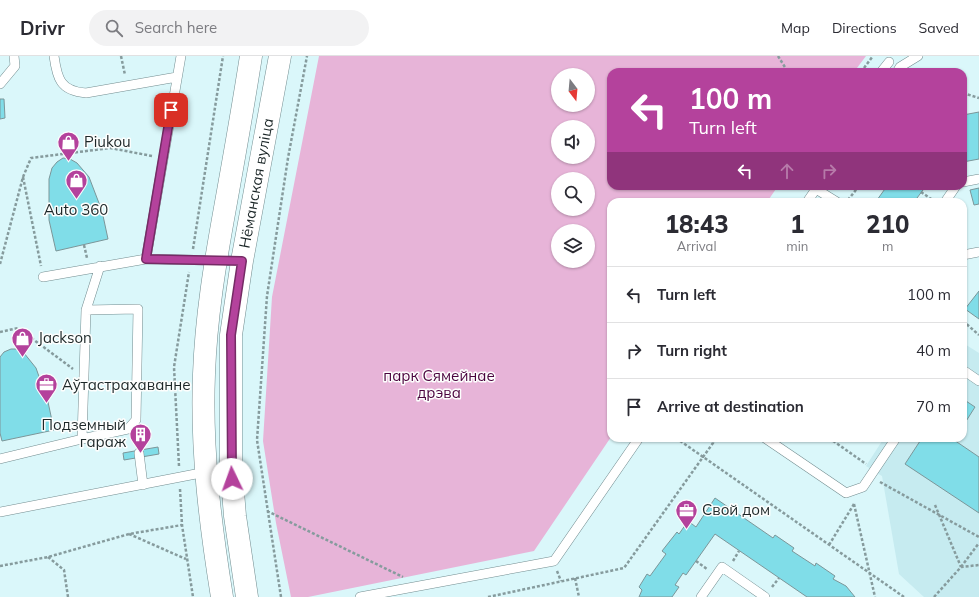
<!DOCTYPE html>
<meta charset="utf-8">
<style>
:root{--surface:#fff;--page:#f2f2f3;--text:#2b2b33;--muted:#7c7c81;--line:#e1e1e2}
body{margin:0;font-family:Mulish,sans-serif;background:var(--page);color:var(--text);height:100vh;display:flex;flex-direction:column;font-size:15px;white-space:nowrap}
*{box-sizing:border-box;margin:0}
p{font-size:13px;color:var(--muted)}
.icon{flex:none;width:22px;height:22px;fill:none;stroke:currentColor;stroke-width:2;stroke-linecap:round;stroke-linejoin:round}
.map{position:relative;flex:1;overflow:hidden}
.sheet{position:absolute;left:607px;top:142px;width:360px;height:244px;display:flex;flex-direction:column;background:var(--surface);border-radius:12px;box-shadow:0 1px 3px #0004}
.sheet>*{flex:none}
.hud{position:absolute;left:607px;top:12px;width:360px;height:122px;border-radius:12px;box-shadow:0 1px 3px #0004;background:#b4429c;color:#fff;overflow:hidden}
.needle{width:26px;rotate:164deg}
.fabs{position:absolute;left:551px;top:12px;display:grid;gap:8px}
.fabs a{display:grid;place-items:center;width:44px;height:44px;border-radius:50%;background:var(--surface);box-shadow:0 1px 3px #0004;font-size:20px}
.pin{position:absolute;display:grid;place-items:center;width:34px;height:34px;color:#fff;margin:-17px;border-radius:8px;box-shadow:0 2px 6px #0006}
.me{position:absolute;width:44px;margin:-22px;rotate:357deg;stroke-linejoin:round;filter:drop-shadow(0 0 3px #0008)}
.turn{display:flex;align-items:center;gap:14px;height:84px;padding:0 16px;font-size:18px}
.turn .icon{width:52px;height:52px;stroke-width:2.5}
.turn b{display:block;font-size:28px;line-height:34px}
.lanes{display:flex;align-items:center;height:38px;padding:0 16px;background:#0003;justify-content:center;gap:20px;direction:ltr}
.lanes .off{opacity:.35}
.eta{display:flex;justify-content:space-evenly;align-items:center;height:68px;text-align:center}
.eta b{font-size:24px;font-weight:800;line-height:28px}
ul{padding:0;list-style:none}
li{display:flex;align-items:center;gap:12px;height:56px;padding:0 16px;border-top:1px solid var(--line)}
li div{flex:1}
li b{display:block;font-size:15px}
li em{font-style:normal}
header{display:flex;align-items:center;gap:24px;box-sizing:border-box;height:56px;padding:0 20px;background:var(--surface);border-bottom:1px solid var(--line)}
header strong{font-size:19px}
nav{display:flex;gap:22px;margin-inline-start:auto;font-size:14px}
.search{width:280px;height:36px;background:var(--page);display:flex;align-items:center;gap:10px;box-sizing:border-box;padding:0 14px;border-radius:22px;color:var(--muted);font-size:15px}
.map>svg:first-child{display:block}
</style>
<header>
<strong>Drivr</strong>
<div class="search"><svg class="icon" aria-label="search" viewBox="0 0 24 24"><circle cx="10" cy="10" r="6"/><path d="M15 15l6 6"/></svg>Search here</div>
<nav><a>Map</a><a>Directions</a><a>Saved</a></nav>
</header>
<div class="map">
<svg width="979" height="541" viewBox="0 0 979 541">
<rect width="100%" height="100%" fill="#daf7fa"/>
<path fill="#c6ebf0" d="M963,287L979,297V541H924L899,518L882,420L866,410L884,382H963Z"/>
<path fill="#e7b4d8" fill-rule="evenodd" d="M319,0H866L854,16H611V130H778L767,146H611V381L534,495L308,541H291L276,467L263,385L272,241ZM558,19H588V49H558ZM558,71H588V101H558ZM558,123H588V153H558ZM558,175H588V205H558Z"/>
<path fill="#80dde8" stroke="#7c9699" d="M0,43H4L5,62L0,63Z
M979,56V103L963,106V59Z
M63,102L70,103L77,107L89,121L102,155L108,183L56,195L49,164V123L52,112L57,106Z
M887,130H926L914,146H879L877,144Z
M979,132V148L974,149L970,134Z
M979,235V263L965,253Z
M11,293H18L24,297L36,312L48,346L54,374L2,385L0,377V301L4,296Z
M963,343L975,351L963,370Z
M922,382H955L954,384L979,401V457L905,408Z
M158,391L159,398L124,404L123,397Z
M715,442L773,482L775,479L794,492L792,495L815,510L816,507L835,520L833,523L846,530L855,541H807L715,478L686,519L683,517L675,529L679,531L672,541H639L642,534L639,531L647,518L650,520L666,498L662,495L677,476L679,478L688,465L696,471Z"/>
<g fill="none" stroke-linecap="round" stroke-linejoin="round">
<defs>
<path id="lane" d="M54,0C57,22 60,35 86,37L177,21
M881,16L889,6
M897,16L900,11L918,0
M0,28L15,10L14,0
M963,126L979,123
M816,133L837,146
M807,146L818,130
M945,146L956,130
M963,199L979,196
M146,203L181,0
M43,221L146,203L242,205
M963,314L979,325
M765,382L846,437L863,431L896,382
M82,383L128,373L136,364L138,253L86,254
M139,397L143,429
M0,403L82,383L86,254L100,210
M0,456L206,416
M360,541L554,505L639,382
M701,541L722,511L765,541"/>
<g id="secondary">
<path d="M222,541C210,467 201,393 204,318C206,262 215,207 225,152C234,102 243,51 251,0"/>
<path id="s1" d="M247,541L235,460L231,411V279L242,205L280,0"/>
</g>
</defs>
<use href="#lane" stroke="#738d90" stroke-width="10"/>
<use href="#secondary" stroke="#738d90" stroke-width="23"/>
<path stroke="#869b9d" stroke-width="2.5" stroke-dasharray="3 2" stroke-linecap="butt" d="M121,0L125,19
M778,0L788,16
M861,16L873,0
M963,37L979,42
M23,121L41,210
M921,136L934,145
M848,144L859,130
M84,189L87,202
M193,193L223,0
M0,208L23,121L31,102L110,92L152,100
M963,265L979,279
M0,276L18,272L73,313
M676,382L904,541
M829,382L866,408
M179,410L174,311L189,216
M880,426L979,481
M180,433L182,469L193,541
M854,448L875,541
M935,449L961,511
M267,455L403,521
M129,478L186,503
M829,489L854,448
M48,501L64,514L68,541
M696,505L707,513
M733,505L739,495
M0,510L48,501L129,478L182,469
M961,511L979,487
M557,515L561,525
M575,522L579,541
M772,531L779,522
M281,541L257,384L267,240L288,102L307,0
M488,541L624,512L713,387V382
M934,541L961,511L979,509"/>
<use href="#lane" stroke="#fff" stroke-width="9"/>
<use href="#secondary" stroke="#fff" stroke-width="22"/>
</g>
<g fill="none" stroke-linecap="round" stroke-linejoin="round">
<defs>
<path id="route" d="M171,54L146,203L242,205L231,279L232,423"/>
</defs>
<use href="#route" stroke="#752b65" stroke-width="10"/>
<use href="#route" stroke="#b4429c" stroke-width="7"/>
</g>
<defs>
<symbol id="shop-pin" viewBox="-11 -11 22 30"><path d="M0 17L-7.5 6A9.5 9.5 0 1 1 7.5 6Z" fill="#b4429c" stroke="#fdfefd"/><path d="M-5-2.5h2.3a2.7 3.5 0 0 1 5.4 0H5L5.5 6h-11ZM-1.5-2.5h3a1.5 2.3 0 0 0-3 0Z" fill="#fff"/></symbol>
<symbol id="office-pin" viewBox="-11 -11 22 30"><path d="M0 17L-7.5 6A9.5 9.5 0 1 1 7.5 6Z" fill="#b4429c" stroke="#fdfefd"/><path d="M-6-3h4V-5.5h4V-3h4V5H-6ZM-1-4.5V-3h2v-1.5ZM-6 0V1H6V0Z" fill="#fff"/></symbol>
<symbol id="building-pin" viewBox="-11 -11 22 30"><path d="M0 17L-7.5 6A9.5 9.5 0 1 1 7.5 6Z" fill="#b4429c" stroke="#fdfefd"/><path d="M-4-6H4V6H1V3H-1V6H-4ZM-2.5-4.3h1.7v1.8h-1.7ZM.8-4.3h1.7v1.8H.8ZM-2.5-1h1.7V.8h-1.7ZM.8-1h1.7V.8H.8Z" fill="#fff"/></symbol>
</defs>
<g fill-rule="evenodd">
<use href="#shop-pin" x="56" y="74" width="25" height="34"/>
<use href="#shop-pin" x="64" y="112" width="25" height="34"/>
<use href="#shop-pin" x="10" y="270" width="25" height="34"/>
<use href="#office-pin" x="34" y="316" width="25" height="34"/>
<use href="#building-pin" x="128" y="366" width="25" height="34"/>
<use href="#office-pin" x="674" y="442" width="25" height="34"/>
</g>
<g text-anchor="middle" stroke-width="3" stroke-linejoin="round" paint-order="stroke">
<g font-size="15" fill="#1c2728" stroke="#fdfefd" text-anchor="start">
<text x="84" y="91">Piukou</text>
<text x="76" y="159" text-anchor="middle">Auto 360</text>
<text x="38" y="287">Jackson</text>
<text x="62" y="334">Аўтастрахаванне</text>
<text x="126" y="374" text-anchor="end">Подземный<tspan x="126" dy="17">гараж</tspan></text>
<text x="702" y="459">Свой дом</text>
</g>
<g font-size="15" fill="#1c2728" stroke="#fdfefd">
<text dy="5" stroke="none"><textPath href="#s1" startOffset="417">Нёманская вуліца</textPath></text>
</g>
<g font-size="15" fill="#4a033e" stroke="#fdfefd">
<text x="439" y="325">парк Сямейнае<tspan x="439" dy="17">дрэва</tspan></text>
</g>
</g>
</svg>
<div class="fabs">
<a><svg class="needle" viewBox="-14 -14 28 28"><path d="M0-13l5 13h-10z" fill="#e53935"/><path d="M0 13l5-13h-10z" fill="#7c7c81"/></svg></a>
<a><svg class="icon" aria-label="sound" viewBox="0 0 24 24"><path d="M4 9h4l5-4v14l-5-4H4zM17 9q2 3 0 6"/></svg></a>
<a><svg class="icon" aria-label="search" viewBox="0 0 24 24"><circle cx="10" cy="10" r="6"/><path d="M15 15l6 6"/></svg></a>
<a><svg class="icon" aria-label="layers" viewBox="0 0 24 24"><path d="M12 4l9 5-9 5-9-5zM3 14l9 5 9-5"/></svg></a>
</div>
<div class="pin" style="left:171px;top:54px;background:#d93025"><svg class="icon" aria-label="arrive" viewBox="0 0 24 24"><path d="M6 21V4h12l-3 4 3 4H6"/></svg></div>
<svg class="me" style="left:232px;top:423px" viewBox="-20 -20 40 40"><circle r="19" fill="#fff"/><path d="M0-13L10 11 0 6-10 11z" fill="#b4429c"/></svg>
<div class="hud">
<div class="turn"><svg class="icon" aria-label="left" viewBox="0 0 24 24"><path d="M17 20v-9H6M10 6l-5 5 5 5"/></svg><div><b>100 m</b>Turn left</div></div>
<div class="lanes"><svg class="icon" aria-label="left" viewBox="0 0 24 24"><path d="M17 20v-9H6M10 6l-5 5 5 5"/></svg><svg class="icon off" aria-label="ahead" viewBox="0 0 24 24"><path d="M12 20V5M6 11l6-6 6 6"/></svg><svg class="icon off" aria-label="right" viewBox="0 0 24 24"><path d="M7 20v-9h11M14 6l5 5-5 5"/></svg></div>
</div>
<section class="sheet">
<div class="eta">
<div><b>18:43</b><p>Arrival</p></div>
<div><b>1</b><p>min</p></div>
<div><b>210</b><p>m</p></div>
</div>
<ul>
<li><svg class="icon" aria-label="left" viewBox="0 0 24 24"><path d="M17 20v-9H6M10 6l-5 5 5 5"/></svg><div><b>Turn left</b></div><em>100 m</em></li>
<li><svg class="icon" aria-label="right" viewBox="0 0 24 24"><path d="M7 20v-9h11M14 6l5 5-5 5"/></svg><div><b>Turn right</b></div><em>40 m</em></li>
<li><svg class="icon" aria-label="arrive" viewBox="0 0 24 24"><path d="M6 21V4h12l-3 4 3 4H6"/></svg><div><b>Arrive at destination</b></div><em>70 m</em></li>
</ul>
</section>
</div>
